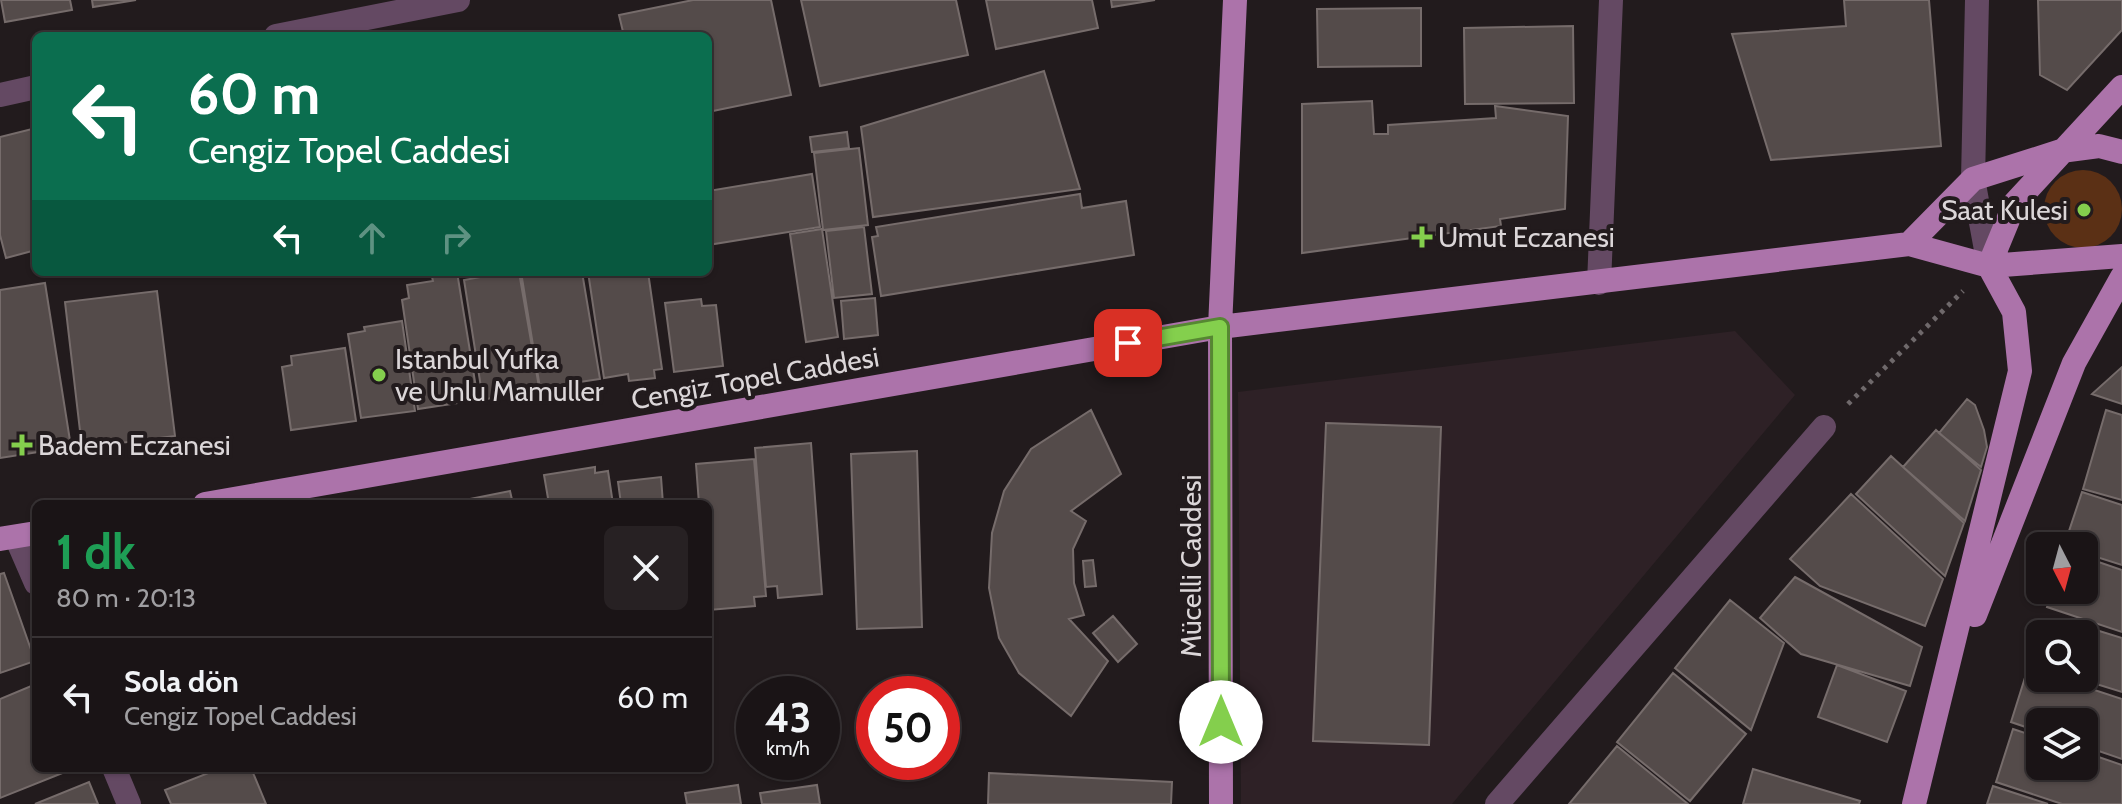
<!DOCTYPE html>
<html lang="tr">
<meta charset="utf-8">
<style>
:root{--surface:#1a1416;--page:#272123;--text:#f1f3f6;--muted:#9f9ea1;--line:#383335}
body{margin:0;font-family:Cabin,sans-serif;background:var(--page);color:var(--text);height:100vh;display:flex;flex-direction:column;font-size:30px;white-space:nowrap}
*{box-sizing:border-box;margin:0}
p{font-size:26px;color:var(--muted)}
.icon{flex:none;width:44px;height:44px;fill:none;stroke:currentColor;stroke-width:2;stroke-linecap:round;stroke-linejoin:round}
.map{position:relative;flex:1;overflow:hidden}
.side{position:absolute;left:32px;top:500px;width:680px;height:272px;display:flex;flex-direction:column;background:var(--surface);border-radius:12px;box-shadow:0 2px 6px #0004,0 0 0 2px var(--line)}
.side>*{flex:none}
.guide{position:absolute;left:32px;top:32px;width:680px;height:244px;border-radius:12px;box-shadow:0 2px 6px #0004,0 0 0 2px var(--line);background:#0b6e4f;color:#fff;overflow:hidden}
.needle{width:52px;rotate:174deg}
.controls{position:absolute;left:2026px;top:532px;display:grid;gap:16px}
.controls a{display:grid;place-items:center;width:72px;height:72px;border-radius:12px;background:var(--surface);box-shadow:0 2px 6px #0004,0 0 0 2px var(--line);font-size:40px}
.speed{position:absolute;left:736px;top:676px;display:flex;gap:16px;font-size:40px;font-weight:700;text-align:center}
.speed>*{display:grid;place-content:center;width:104px;height:104px;border-radius:50%;background:var(--surface);box-shadow:0 2px 6px #0004,0 0 0 2px var(--line);line-height:1}
.speed small{font-size:20px;font-weight:400}
.speed .limit{border:12px solid #d22;background:#fff;color:#111}
.pin{position:absolute;display:grid;place-items:center;width:68px;height:68px;color:#fff;margin:-34px;border-radius:16px;box-shadow:0 4px 12px #0006}
.me{position:absolute;width:88px;margin:-44px;rotate:0deg;stroke-linejoin:round;filter:drop-shadow(0 0 6px #0008)}
.turn{display:flex;align-items:center;gap:28px;height:168px;padding:0 24px;font-size:36px}
.turn .icon{width:104px;height:104px;stroke-width:2.5}
.turn b{display:block;font-size:56px;line-height:68px}
.lanes{display:flex;align-items:center;height:76px;padding:0 24px;background:#0003;justify-content:center;gap:40px;direction:ltr}
.lanes .off{opacity:.35}
.round{display:grid;place-items:center;flex:none;width:84px;height:84px;border-radius:12px;background:var(--page)}
.overview{display:flex;align-items:center;justify-content:space-between;height:136px;padding:0 24px}
h1{font-size:48px;font-weight:800;line-height:60px;color:#1e9e55}
ul{padding:0;list-style:none}
li{display:flex;align-items:center;gap:24px;height:120px;padding:0 24px;border-top:2px solid var(--line)}
li div{flex:1}
li b{display:block;font-size:30px}
li em{font-style:normal}
.map>svg:first-child{display:block}
</style>
<div class="map">
<svg width="2122" height="804" viewBox="0 0 2122 804">
<rect width="100%" height="100%" fill="#221b1d"/>
<path fill="#2e2126" d="M1735,331L1795,395L1452,804H1241L1238,392Z"/>
<path fill="#5b3015" d="M2044 209a39 39 0 1 1 78 0a39 39 0 1 1-78 0Z"/>
<path fill="#544b4a" stroke="#766c6b" stroke-width="2" d="M1,0H70L72,10L5,22Z
M92,0H136L93,7Z
M693,0H771L791,95L708,112V36H624L619,15Z
M801,0H956L968,55L820,86Z
M986,0H1092L1098,28L996,49Z
M1111,0H1155L1112,7Z
M1844,0H1929L1941,146L1771,160L1732,34L1846,26Z
M2038,0H2122V30L2067,90L2040,75Z
M1421,8V66L1318,67L1317,9Z
M1573,26L1574,103L1465,104L1464,28Z
M1044,71L1080,189L873,217L861,127Z
M1372,101L1374,134H1388V125L1496,118L1495,106L1568,116L1565,209L1500,219L1501,226L1302,253V104Z
M36,128V250L6,258L0,235V137Z
M847,132L849,148L812,152L810,137Z
M859,148L868,225L823,230L814,153Z
M812,174L820,227L708,245V191Z
M1080,194L1082,208L1126,201L1134,255L881,296L872,237L878,236L876,227Z
M864,227L872,294L834,298L826,231Z
M822,229L838,337L806,342L790,234Z
M457,272L478,400L418,409L402,300L409,298L407,285L433,281L431,273Z
M481,272H519L539,387L483,400L464,280L481,277Z
M521,272H582L600,379L540,388Z
M588,272H648L662,369L654,370L655,378L629,381L628,374L604,378Z
M45,283L71,447L0,458V290Z
M157,291L175,436L82,448L65,302Z
M875,298L878,335L844,339L841,301Z
M701,299L702,306L716,305L723,366L674,372L665,303Z
M402,321L415,411L361,418L348,334L365,331L364,327Z
M345,348L356,421L291,430L282,367L292,365L291,356Z
M2122,367V404L2092,394Z
M1967,399L1975,405L1984,430L1987,447L1981,467L1939,433Z
M1091,410L1121,474L1071,511L1086,521L1073,549L1074,583L1084,615L1069,619L1108,661L1071,716L1019,673L999,638L989,588L992,533L1004,491L1031,449Z
M2106,410L2122,415V500L2083,489Z
M1326,423L1441,427L1429,745L1313,741Z
M1936,430L1981,470L1965,521L1903,467Z
M811,443L822,594L778,598L777,586L766,587L755,448Z
M917,451L922,627L857,629L851,454Z
M1891,456L1964,523L1945,576L1856,494Z
M754,459L766,596L754,597L755,606L709,610L708,504H699L696,464Z
M595,467V473L608,471L613,504H549L544,475Z
M661,477L663,504H621L618,482Z
M510,491L513,504H456L455,502Z
M2082,492L2122,505V565L2084,553V546H2064Z
M1851,494L1943,579L1925,626L1820,586L1790,559Z
M2084,557L2122,570V632L2047,607L2053,590H2084Z
M1093,560L1096,586L1085,587L1083,561Z
M4,573L35,661L0,673V574Z
M1795,577L1922,647L1910,686L1801,654L1760,618Z
M1730,600L1784,643L1751,730L1675,668Z
M1113,616L1137,644L1118,662L1093,633Z
M2064,620L2122,638V692L2077,678H2084V634H2060Z
M1837,665L1906,691L1887,742L1818,717Z
M2028,668L2040,672V678H2058L2122,699V759L2084,746V722H2040V732L2011,722Z
M1673,673L1746,734L1690,801L1617,742Z
M36,684V768H75L0,798V699Z
M2013,729L2040,738V766H2084V752L2122,765V804H2062L1996,782Z
M1617,746L1688,804H1569Z
M221,768H251L266,804H171L165,790Z
M1753,769L1860,801L1859,804H1743Z
M989,773L1172,782L1171,804H988Z
M89,782L98,804H35Z
M738,785L741,804H687L685,793Z
M817,785L820,804H762L760,793Z
M1993,786L2048,804H1987Z"/>
<g fill="none" stroke-linecap="round" stroke-linejoin="round">
<path stroke="#6f696b" stroke-width="5" stroke-dasharray="4 6" stroke-linecap="butt" d="M1848,404L1963,291"/>
<path stroke="#644963" stroke-width="24" d="M1977,0L1973,179L1989,266
M276,36L458,0
M0,95L36,87
M1599,283L1611,0
M16,537L36,583
M114,768L129,804
M1497,804L1824,427"/>
<path stroke="#ac73aa" stroke-width="24" d="M1909,244L1973,179L2061,151L2099,146L2122,152
M205,504L1220,327L1909,244L1989,266L2122,256
M0,539L36,533
M1975,615L2074,363L2122,277
M1221,804L1220,327L1235,0
M1914,804L2020,371L2014,312L1989,266L2015,203L2122,87"/>
</g>
<g fill="none" stroke-linecap="round" stroke-linejoin="round">
<defs>
<path id="route" d="M1128,343L1220,327L1221,722"/>
</defs>
<use href="#route" stroke="#568732" stroke-width="20"/>
<use href="#route" stroke="#84cf4d" stroke-width="14"/>
</g>
<g fill="#84cf4d" stroke="#221b1d" stroke-width="3">
<circle cx="2084" cy="210" r="8"/>
<path d="M1418 225h8v8h8v8h-8v8h-8v-8h-8v-8h8z"/>
<circle cx="379" cy="375" r="8"/>
<path d="M18 433h8v8h8v8h-8v8h-8v-8h-8v-8h8z"/>
</g>
<g text-anchor="middle" stroke-width="8" stroke-linejoin="round" paint-order="stroke">
<g font-size="28" fill="#dbd6d8" stroke="#221b1d" text-anchor="start">
<text x="2068" y="220" text-anchor="end">Saat Kulesi</text>
<text x="1438" y="247">Umut Eczanesi</text>
<text x="395" y="369">Istanbul Yufka<tspan x="395" dy="32">ve Unlu Mamuller</tspan></text>
<text x="38" y="455">Badem Eczanesi</text>
</g>
<g font-size="28" fill="#dbd6d8" stroke="#221b1d">
<text transform="translate(755 378) rotate(-10)" y="10">Cengiz Topel Caddesi</text>
<text transform="translate(1191 566) rotate(-90)" y="10">Mücelli Caddesi</text>
</g>
</g>
</svg>
<div class="controls">
<a><svg class="needle" viewBox="-14 -14 28 28"><path d="M0-13l5 13h-10z" fill="#e53935"/><path d="M0 13l5-13h-10z" fill="#9f9ea1"/></svg></a>
<a><svg class="icon" aria-label="search" viewBox="0 0 24 24"><circle cx="10" cy="10" r="6"/><path d="M15 15l6 6"/></svg></a>
<a><svg class="icon" aria-label="layers" viewBox="0 0 24 24"><path d="M12 4l9 5-9 5-9-5zM3 14l9 5 9-5"/></svg></a>
</div>
<div class="speed"><div>43<small>km/h</small></div><div class="limit">50</div></div>
<div class="pin" style="left:1128px;top:343px;background:#d93025"><svg class="icon" aria-label="arrive" viewBox="0 0 24 24"><path d="M6 21V4h12l-3 4 3 4H6"/></svg></div>
<svg class="me" style="left:1221px;top:722px" viewBox="-20 -20 40 40"><circle r="19" fill="#fff"/><path d="M0-13L10 11 0 6-10 11z" fill="#84cf4d"/></svg>
<div class="guide">
<div class="turn"><svg class="icon" aria-label="left" viewBox="0 0 24 24"><path d="M17 20v-9H6M10 6l-5 5 5 5"/></svg><div><b>60 m</b>Cengiz Topel Caddesi</div></div>
<div class="lanes"><svg class="icon" aria-label="left" viewBox="0 0 24 24"><path d="M17 20v-9H6M10 6l-5 5 5 5"/></svg><svg class="icon off" aria-label="ahead" viewBox="0 0 24 24"><path d="M12 20V5M6 11l6-6 6 6"/></svg><svg class="icon off" aria-label="right" viewBox="0 0 24 24"><path d="M7 20v-9h11M14 6l5 5-5 5"/></svg></div>
</div>
<section class="side">
<div class="overview"><div><h1>1 dk</h1><p>80 m · 20:13</p></div><a class="round"><svg class="icon" aria-label="close" viewBox="0 0 24 24"><path d="M6 6l12 12M18 6L6 18"/></svg></a></div>
<ul>
<li><svg class="icon" aria-label="left" viewBox="0 0 24 24"><path d="M17 20v-9H6M10 6l-5 5 5 5"/></svg><div><b>Sola dön</b><p>Cengiz Topel Caddesi</p></div><em>60 m</em></li>
</ul>
</section>
</div>
